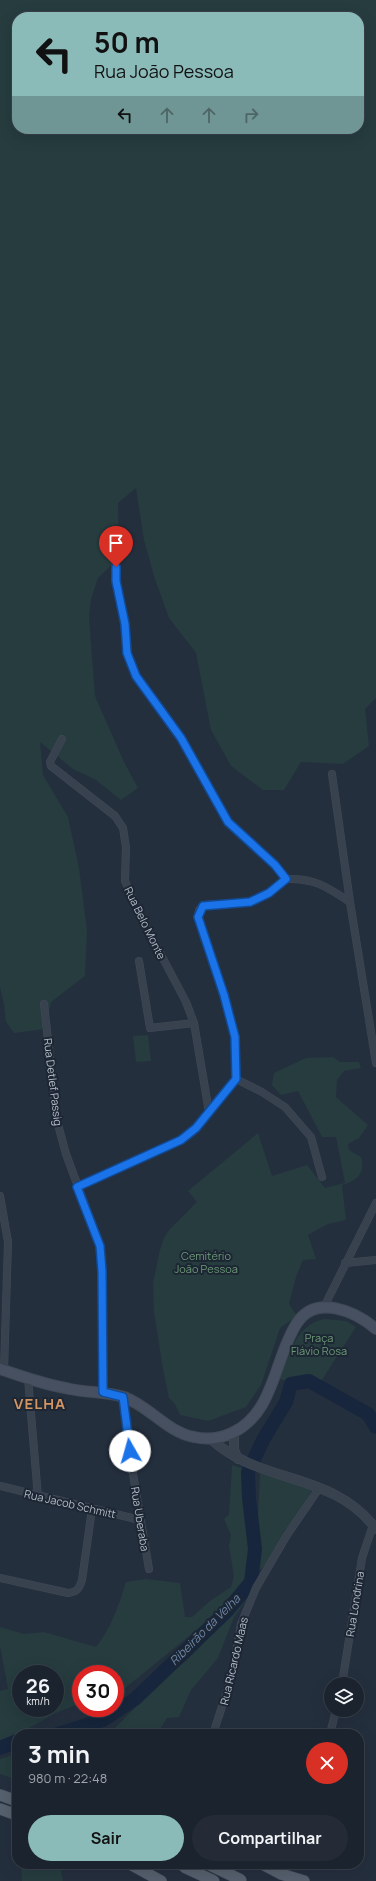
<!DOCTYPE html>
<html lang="pt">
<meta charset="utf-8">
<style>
:root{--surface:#1b232e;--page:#242b36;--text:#f1f3f6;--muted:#a0a4aa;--line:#39404a;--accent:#8bbbb9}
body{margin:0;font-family:Manrope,sans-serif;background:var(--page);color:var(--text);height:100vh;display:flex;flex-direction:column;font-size:15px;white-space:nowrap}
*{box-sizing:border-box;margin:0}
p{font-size:13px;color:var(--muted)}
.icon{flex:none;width:22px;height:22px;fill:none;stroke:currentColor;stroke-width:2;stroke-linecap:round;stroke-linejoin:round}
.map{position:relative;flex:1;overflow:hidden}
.sheet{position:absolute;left:12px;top:1729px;width:352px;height:140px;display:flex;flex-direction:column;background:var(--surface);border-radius:16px;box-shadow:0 4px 16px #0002,0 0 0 1px var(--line)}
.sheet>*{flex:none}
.hud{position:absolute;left:12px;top:12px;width:352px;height:122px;border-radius:16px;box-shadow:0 4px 16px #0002,0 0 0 1px var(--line);background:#8bbbb9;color:#111;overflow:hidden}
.tools{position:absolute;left:324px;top:1677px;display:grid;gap:8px}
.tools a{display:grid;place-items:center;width:40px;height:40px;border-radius:50%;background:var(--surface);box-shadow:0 4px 16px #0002,0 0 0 1px var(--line);font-size:20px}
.speed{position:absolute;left:12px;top:1665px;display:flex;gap:8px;font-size:20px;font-weight:700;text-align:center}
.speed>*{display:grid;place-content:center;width:52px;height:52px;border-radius:50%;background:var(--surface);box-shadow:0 4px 16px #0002,0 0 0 1px var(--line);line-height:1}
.speed small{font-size:10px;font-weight:400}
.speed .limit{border:6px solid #d22;background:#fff;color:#111}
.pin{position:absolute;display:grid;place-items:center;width:34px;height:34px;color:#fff;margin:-41px -17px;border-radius:50% 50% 50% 0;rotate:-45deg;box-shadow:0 0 4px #0007}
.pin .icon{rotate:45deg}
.me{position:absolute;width:44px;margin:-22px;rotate:353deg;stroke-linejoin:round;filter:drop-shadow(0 0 3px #0008)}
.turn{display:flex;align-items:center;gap:14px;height:84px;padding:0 16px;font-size:18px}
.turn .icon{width:52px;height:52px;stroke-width:2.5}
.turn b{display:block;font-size:28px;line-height:34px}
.lanes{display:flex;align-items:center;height:38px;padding:0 16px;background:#0003;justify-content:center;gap:20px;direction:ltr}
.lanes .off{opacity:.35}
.round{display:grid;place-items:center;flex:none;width:42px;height:42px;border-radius:21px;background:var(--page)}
.overview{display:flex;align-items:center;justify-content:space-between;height:68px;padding:0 16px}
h1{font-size:24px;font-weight:700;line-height:30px}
.cta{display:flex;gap:8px;margin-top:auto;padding:8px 16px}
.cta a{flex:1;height:46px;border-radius:24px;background:var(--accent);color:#111;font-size:16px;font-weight:700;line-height:46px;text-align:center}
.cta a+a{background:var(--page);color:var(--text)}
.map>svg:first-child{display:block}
</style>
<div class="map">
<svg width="376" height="1881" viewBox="0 0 376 1881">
<rect width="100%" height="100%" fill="#242f3e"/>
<path fill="#263c3f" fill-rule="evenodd" d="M0,0H376V698L365,709L369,746L343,764L301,762L284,790H263L231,766L211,730L196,653L169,618L155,579L144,540L136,488L118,503L119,558L98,578L91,599L89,618L95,696L124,762L138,788L121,800L96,780L73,769L40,742L43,775L68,817L79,868L87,930L85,976L51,1002L45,1029L14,1033L6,1022L4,1005L0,987ZM17,17H359V129H17Z
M148,1035L151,1061L136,1062L133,1036Z
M333,1057L340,1062H359L361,1068L344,1071L337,1080L336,1097L368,1125L359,1138L348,1144L349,1150L361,1157C366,1174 356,1181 342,1185L346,1220L328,1224L308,1235L316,1259L303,1260L296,1277L289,1304L297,1316L280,1328L261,1385L246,1407L208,1421L180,1415L175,1404L169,1398L163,1369L154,1312L153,1283L160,1250L164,1238L169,1230L197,1202L188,1191L258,1133L272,1176L307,1165L325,1188L345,1183L336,1137H322L298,1091L281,1095L272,1085L274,1073L306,1058Z
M324,1319L346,1321L356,1327L322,1380L304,1376L290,1382L280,1379C289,1354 296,1325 324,1319Z
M232,1465L245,1469L250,1542L249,1579L235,1594L199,1628L124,1689L115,1692V1674H81V1703L56,1713L20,1733L0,1740V1691L8,1689L0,1646V1627L24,1634L44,1632L96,1647C111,1628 119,1605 126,1582L146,1579L180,1583L185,1617H192L210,1601L231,1587L234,1576L229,1546L231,1535L224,1519L229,1515ZM21,1674H55V1708H21Z
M260,1473L312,1490L296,1518L285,1530L266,1565L256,1573L260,1537L258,1518Z
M248,1597L234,1617L218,1658L191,1690L179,1717L167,1718L157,1734H94L114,1729L161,1681L188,1659Z
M17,1754V1780L0,1774V1759Z
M21,1864H57L61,1870L63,1881H22Z"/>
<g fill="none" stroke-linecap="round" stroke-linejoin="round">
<path stroke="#17263c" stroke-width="14" d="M58,1734L103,1720L135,1699L227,1611L251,1582L255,1549L249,1498L248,1472L263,1440L286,1402L291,1384L309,1381L368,1414L376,1427
M0,1748L17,1741"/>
<defs>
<path id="minor" d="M115,547L116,581L125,624L127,653L136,676L181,738L228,822L275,865L286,879
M62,739L50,762L51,766L115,816L123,828L126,847L125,881L140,915L186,1002L194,1023L209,1112
M332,774L350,902L376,1063
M286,879C315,878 327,887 350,902
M139,961L150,1028L194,1023
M44,1004L57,1121L66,1154L100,1246L102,1271L103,1392
M236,1079L262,1092L285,1107L311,1137L322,1177
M77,1187L181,1140L196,1128L236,1079L235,1037L224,995L198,917L199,910L203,905L250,902L269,893L286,879
M0,1196L8,1242L4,1370
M345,1263L376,1260
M324,1307L376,1203
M28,1378L38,1497
M123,1397L131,1462L149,1569
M0,1486L140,1520
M0,1578L68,1593C77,1592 79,1589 82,1580L92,1509
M342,1684L362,1558L373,1525
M213,1734L232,1676L241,1624L256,1588L287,1535L320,1487
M330,1734L336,1710"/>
<path id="tertiary" d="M234,1432V1450L238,1459
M211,1439C260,1485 333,1471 376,1529"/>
<path id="secondary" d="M0,1369C23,1377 46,1385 70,1389C88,1393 106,1391 124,1397C149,1406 167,1432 194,1437C207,1440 219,1439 232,1433C275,1413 274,1358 297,1323C316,1294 355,1311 376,1329"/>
<path id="primary" d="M0,1795L17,1801
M0,1809L17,1815
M130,1864L161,1881
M262,1864L281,1874L304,1881"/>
</defs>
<use href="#minor" stroke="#414a57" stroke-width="8"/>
<use href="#tertiary" stroke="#414a57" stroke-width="10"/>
<use href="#secondary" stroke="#414a57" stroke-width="12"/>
<use href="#primary" stroke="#414a57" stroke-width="12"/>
<use href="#minor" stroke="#38414e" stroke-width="7"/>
<use href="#tertiary" stroke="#38414e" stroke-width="9"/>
<use href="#secondary" stroke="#465061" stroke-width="10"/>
<use href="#primary" stroke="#56606e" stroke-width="11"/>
<defs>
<path id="primary-bridge" d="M208,1864L241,1880
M184,1867L214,1881"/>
</defs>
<use href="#primary-bridge" stroke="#414a57" stroke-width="12" stroke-linecap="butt"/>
<use href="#primary-bridge" stroke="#56606e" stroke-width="11"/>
</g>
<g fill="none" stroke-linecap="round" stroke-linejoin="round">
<defs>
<path id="route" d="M116,567V581L125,624L127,653L136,676L181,738L228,822L275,865L286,879L269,893L250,902L203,906L198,917L224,995L235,1037L236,1079L196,1128L181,1140L77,1187L100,1246L102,1271L103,1392L123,1397L130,1451"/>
</defs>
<use href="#route" stroke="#114b97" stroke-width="10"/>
<use href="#route" stroke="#1a73e8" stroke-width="7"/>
</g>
<g text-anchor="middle" stroke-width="4" stroke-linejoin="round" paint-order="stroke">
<g font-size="11" fill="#b4bcc9" stroke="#1d2633">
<text transform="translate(145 923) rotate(64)" y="4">Rua Belo Monte</text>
<text transform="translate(53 1082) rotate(83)" y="4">Rua Detlef Passig</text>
<text transform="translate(70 1504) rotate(13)" y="4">Rua Jacob Schmitt</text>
<text transform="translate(140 1519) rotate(81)" y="4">Rua Uberaba</text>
<text transform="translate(355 1604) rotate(-81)" y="4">Rua Londrina</text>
<text transform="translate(234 1661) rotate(-77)" y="4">Rua Ricardo Maas</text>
</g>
<g font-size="11" fill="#6b9a76" stroke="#1d2633">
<text x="206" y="1260">Cemitério<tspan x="206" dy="13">João Pessoa</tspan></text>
<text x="319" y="1342">Praça<tspan x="319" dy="13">Flávio Rosa</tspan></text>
</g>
<g font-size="12" font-style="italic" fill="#6d86a8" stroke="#1d2633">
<text transform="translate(205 1630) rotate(-45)" y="4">Ribeirão da Velha</text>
</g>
<g font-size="15" font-weight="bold" letter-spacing="1" fill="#d59563" stroke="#1d2633">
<text x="40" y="1409">VELHA</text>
</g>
</g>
</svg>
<div class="tools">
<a><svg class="icon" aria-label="layers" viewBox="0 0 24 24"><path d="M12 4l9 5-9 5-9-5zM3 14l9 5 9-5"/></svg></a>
</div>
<div class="speed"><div>26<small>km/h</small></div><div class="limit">30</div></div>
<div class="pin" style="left:116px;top:567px;background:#d93025"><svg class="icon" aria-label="arrive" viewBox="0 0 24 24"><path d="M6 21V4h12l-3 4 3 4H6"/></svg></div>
<svg class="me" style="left:130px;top:1451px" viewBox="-20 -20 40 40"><circle r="19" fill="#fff"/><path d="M0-13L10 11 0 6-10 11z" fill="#1a73e8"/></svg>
<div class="hud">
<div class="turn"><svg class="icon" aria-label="left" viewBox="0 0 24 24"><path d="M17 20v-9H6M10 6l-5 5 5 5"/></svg><div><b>50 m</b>Rua João Pessoa</div></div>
<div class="lanes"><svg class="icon" aria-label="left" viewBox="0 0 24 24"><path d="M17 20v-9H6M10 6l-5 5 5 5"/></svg><svg class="icon off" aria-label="ahead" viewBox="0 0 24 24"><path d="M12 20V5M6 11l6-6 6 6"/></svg><svg class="icon off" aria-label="ahead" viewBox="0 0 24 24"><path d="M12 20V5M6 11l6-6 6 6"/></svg><svg class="icon off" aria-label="right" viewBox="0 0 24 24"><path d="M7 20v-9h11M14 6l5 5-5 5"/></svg></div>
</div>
<section class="sheet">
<div class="overview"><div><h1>3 min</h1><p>980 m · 22:48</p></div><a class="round" style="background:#d93025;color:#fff"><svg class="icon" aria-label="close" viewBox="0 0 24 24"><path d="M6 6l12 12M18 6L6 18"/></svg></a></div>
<div class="cta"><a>Sair</a><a>Compartilhar</a></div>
</section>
</div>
